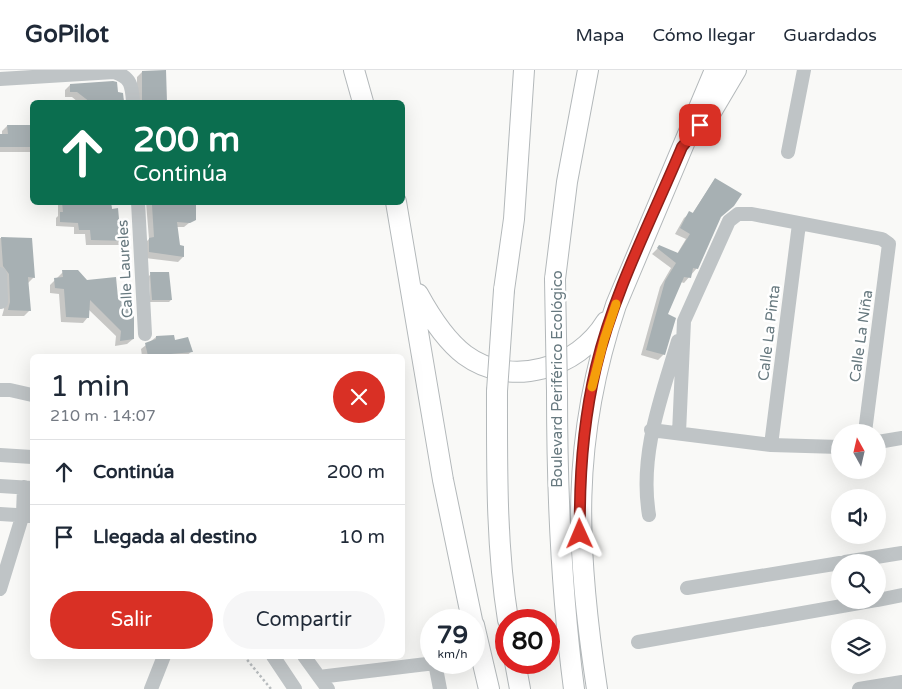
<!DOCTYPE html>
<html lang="es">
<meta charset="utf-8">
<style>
:root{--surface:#fff;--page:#f6f6f7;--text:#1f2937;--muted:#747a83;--line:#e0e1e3;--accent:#d93025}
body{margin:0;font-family:"Varela Round",sans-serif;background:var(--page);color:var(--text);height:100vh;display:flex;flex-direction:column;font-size:19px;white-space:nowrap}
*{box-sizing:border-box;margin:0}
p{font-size:16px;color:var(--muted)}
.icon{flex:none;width:28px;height:28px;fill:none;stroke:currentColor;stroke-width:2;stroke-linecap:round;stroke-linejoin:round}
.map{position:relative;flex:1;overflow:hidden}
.drawer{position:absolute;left:30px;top:284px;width:375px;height:305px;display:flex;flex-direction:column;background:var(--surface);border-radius:8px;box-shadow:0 5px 20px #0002}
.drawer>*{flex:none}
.banner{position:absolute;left:30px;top:30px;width:375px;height:105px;border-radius:8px;box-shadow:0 5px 20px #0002;background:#0b6e4f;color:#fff;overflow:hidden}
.needle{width:32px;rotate:352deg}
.controls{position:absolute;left:831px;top:354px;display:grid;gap:10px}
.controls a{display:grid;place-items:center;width:55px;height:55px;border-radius:50%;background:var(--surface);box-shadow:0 5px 20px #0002;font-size:25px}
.speed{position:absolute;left:420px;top:539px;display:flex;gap:10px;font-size:25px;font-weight:700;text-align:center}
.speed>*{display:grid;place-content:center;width:65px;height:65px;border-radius:50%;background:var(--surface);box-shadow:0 5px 20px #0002;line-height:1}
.speed small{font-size:12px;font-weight:400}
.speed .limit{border:8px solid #d22;background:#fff;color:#111}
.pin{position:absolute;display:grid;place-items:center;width:42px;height:42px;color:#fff;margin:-21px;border-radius:10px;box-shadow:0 2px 8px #0006}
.me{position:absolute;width:55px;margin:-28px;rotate:359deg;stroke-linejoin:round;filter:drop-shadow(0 0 4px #0008)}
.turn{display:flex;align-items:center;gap:18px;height:105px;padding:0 20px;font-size:22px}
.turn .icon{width:65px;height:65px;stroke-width:2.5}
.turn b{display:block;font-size:35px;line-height:42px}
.round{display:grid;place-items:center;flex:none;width:52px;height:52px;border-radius:26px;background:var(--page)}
.overview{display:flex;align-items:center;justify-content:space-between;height:85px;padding:0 20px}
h1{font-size:30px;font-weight:600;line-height:38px}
.action{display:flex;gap:10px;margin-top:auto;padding:10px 20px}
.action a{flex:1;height:58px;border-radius:30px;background:var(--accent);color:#fff;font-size:20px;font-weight:600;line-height:58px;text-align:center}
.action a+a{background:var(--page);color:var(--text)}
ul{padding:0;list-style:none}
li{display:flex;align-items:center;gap:15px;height:65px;padding:0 20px;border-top:1px solid var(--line)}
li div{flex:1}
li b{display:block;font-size:19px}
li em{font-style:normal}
header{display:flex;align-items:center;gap:30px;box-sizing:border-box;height:70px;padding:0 25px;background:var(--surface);border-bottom:1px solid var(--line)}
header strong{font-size:24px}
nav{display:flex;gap:28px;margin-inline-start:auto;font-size:18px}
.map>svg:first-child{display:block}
</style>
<header>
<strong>GoPilot</strong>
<nav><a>Mapa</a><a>Cómo llegar</a><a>Guardados</a></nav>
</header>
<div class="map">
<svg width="902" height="619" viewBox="0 0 902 619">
<rect width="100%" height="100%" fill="#f9f9f7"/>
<path fill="#0003" d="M165,1L166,32H137V7L142,2Z
M70,15L122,24L124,32H78L72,27H65V20Z
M7,56H32V82H0V65L2,66V61Z
M715,109L719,148L697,198L684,213L681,212L666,245L664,284L658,290L641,285L660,217L671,198L652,184L659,177L677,184L686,169L675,164L684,148L690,143L692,144Z
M58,132H110L119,161L128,170L123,175H86L85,164H74V157L56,156V148L58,146Z
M146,132H187L194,149L184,157H176L179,176L183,177V187L178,192L145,188L144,174L149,169Z
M0,168L31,169L34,207L27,214L30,240L24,246H2L4,239L3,210L0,205Z
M63,202L86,211L117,229L133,269L127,274L115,276L116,266L88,239V247L83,253L61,252L59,224L50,223V215Z
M151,204L171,230L169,232H150L149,206Z
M156,267L174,271L191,282L186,286H142L141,279Z"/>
<path fill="#a7b0b3" d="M166,0L167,32H142V1Z
M113,11L117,12L118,22L123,23L124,32H90L77,22H70V14Z
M7,55H31L30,77H0V64H8Z
M715,108L742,124L734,136L721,147L698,199L693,198L691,208L684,207L668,244L676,248L665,285L646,280L665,211L676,193L657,178L659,175L678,183L690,164L680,158L689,141L693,143Z
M62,132H111L112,139L118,138L120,160L130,161L129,171L91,170L90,160H79L78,153L60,152V142H63Z
M173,133L196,134V150L190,153L177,152L180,175L184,176V187L149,182V168L154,167L152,135Z
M1,167L32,168L35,208L28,207L31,241L8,240L10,232L9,204L3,196Z
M62,200H78L87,210L116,207L118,228L134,245V269L120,271L121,261L90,230L89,248L66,247L64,219L55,218L54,208L63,207Z
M150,202H169L172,230H152Z
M174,265L175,270L188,267L193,282L148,286L145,273L156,269V266Z"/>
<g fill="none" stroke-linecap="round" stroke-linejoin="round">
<defs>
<path id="highway" d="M354,0L363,32
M699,56L710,44L736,0
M396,132L443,410L472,550
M555,209L567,112L588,0
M504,220L514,149L524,0
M418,224C430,246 445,270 465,285C511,319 578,298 606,252
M497,321C497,397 496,475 508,550
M557,322C557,422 561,520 574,619
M474,555L489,619
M515,592L520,619
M597,619C576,480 570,371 616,235L715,0"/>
</defs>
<use href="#highway" stroke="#b3b8ba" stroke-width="22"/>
<path stroke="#b9bdbf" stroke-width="2.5" stroke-dasharray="2.5 2.5" stroke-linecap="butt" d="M244,586L271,619"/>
<path stroke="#bfc4c6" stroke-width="14" d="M0,9L114,2C131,7 132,16 133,32
M788,82L804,0
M138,132L145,264
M0,204L1,232
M0,320H10L32,325
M651,360L771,375L840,377
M679,363L684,251L729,151L738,144H752L882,169L889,174L865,362
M878,372L902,368
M771,375L799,154
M0,385L32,387
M0,416L32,418
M0,444L32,446
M649,445C639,385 661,328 678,271
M845,492L902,483
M687,518L840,493
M0,519L23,444L24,417
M878,530L902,525
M638,572L876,530
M273,586L295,619
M304,586L328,619
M319,607L435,593L440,619
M151,619L164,586
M859,619L902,612"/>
<use href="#highway" stroke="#fff" stroke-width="20"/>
<defs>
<path id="highway-bridge" d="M555,209L557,322
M497,321L504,220"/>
</defs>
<use href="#highway-bridge" stroke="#b3b8ba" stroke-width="22" stroke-linecap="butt"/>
<use href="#highway-bridge" stroke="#fff" stroke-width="20"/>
</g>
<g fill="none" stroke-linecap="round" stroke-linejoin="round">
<defs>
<path id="route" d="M580,464C579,407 583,352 596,297C614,221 652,149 682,77L700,55"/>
</defs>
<use href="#route" stroke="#8d1f18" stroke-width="12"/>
<use href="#route" stroke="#d93025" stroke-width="9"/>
<path stroke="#f59e0b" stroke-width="9" d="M592,317L604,270L616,234"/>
</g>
<g text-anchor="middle" stroke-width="5" stroke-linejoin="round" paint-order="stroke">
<g font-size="15" fill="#67797f" stroke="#fff">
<text transform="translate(125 199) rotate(-93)" y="5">Calle Laureles</text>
<text transform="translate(769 263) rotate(-83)" y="5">Calle La Pinta</text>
<text transform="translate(861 266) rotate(-82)" y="5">Calle La Niña</text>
<text transform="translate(557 309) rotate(-90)" y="5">Boulevard Periférico Ecológico</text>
</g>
</g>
</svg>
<div class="controls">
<a><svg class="needle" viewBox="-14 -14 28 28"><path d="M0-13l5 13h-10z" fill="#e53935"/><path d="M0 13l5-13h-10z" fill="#747a83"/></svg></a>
<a><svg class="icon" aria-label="sound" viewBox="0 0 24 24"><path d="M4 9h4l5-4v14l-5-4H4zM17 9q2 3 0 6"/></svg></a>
<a><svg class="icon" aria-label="search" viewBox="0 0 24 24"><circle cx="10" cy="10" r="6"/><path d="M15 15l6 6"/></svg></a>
<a><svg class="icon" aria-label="layers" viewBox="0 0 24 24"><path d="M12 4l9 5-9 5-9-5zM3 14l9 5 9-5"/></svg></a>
</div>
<div class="speed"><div>79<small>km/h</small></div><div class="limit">80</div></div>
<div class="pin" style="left:700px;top:55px;background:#d93025"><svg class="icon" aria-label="arrive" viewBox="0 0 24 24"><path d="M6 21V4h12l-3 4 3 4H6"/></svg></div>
<svg class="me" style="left:580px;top:464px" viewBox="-20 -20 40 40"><path d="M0-17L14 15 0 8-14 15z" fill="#d93025" stroke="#fff" stroke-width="4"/></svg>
<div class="banner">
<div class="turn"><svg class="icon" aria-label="ahead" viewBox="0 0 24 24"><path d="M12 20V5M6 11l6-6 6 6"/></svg><div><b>200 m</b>Continúa</div></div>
</div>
<section class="drawer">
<div class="overview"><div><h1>1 min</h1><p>210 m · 14:07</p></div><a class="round" style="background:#d93025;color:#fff"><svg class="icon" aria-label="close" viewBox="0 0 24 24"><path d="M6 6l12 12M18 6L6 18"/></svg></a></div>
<ul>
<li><svg class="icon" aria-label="ahead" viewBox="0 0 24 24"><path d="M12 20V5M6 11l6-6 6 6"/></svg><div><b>Continúa</b></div><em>200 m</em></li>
<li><svg class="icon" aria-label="arrive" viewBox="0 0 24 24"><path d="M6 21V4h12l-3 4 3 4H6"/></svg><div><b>Llegada al destino</b></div><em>10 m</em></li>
</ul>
<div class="action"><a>Salir</a><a>Compartir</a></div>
</section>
</div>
